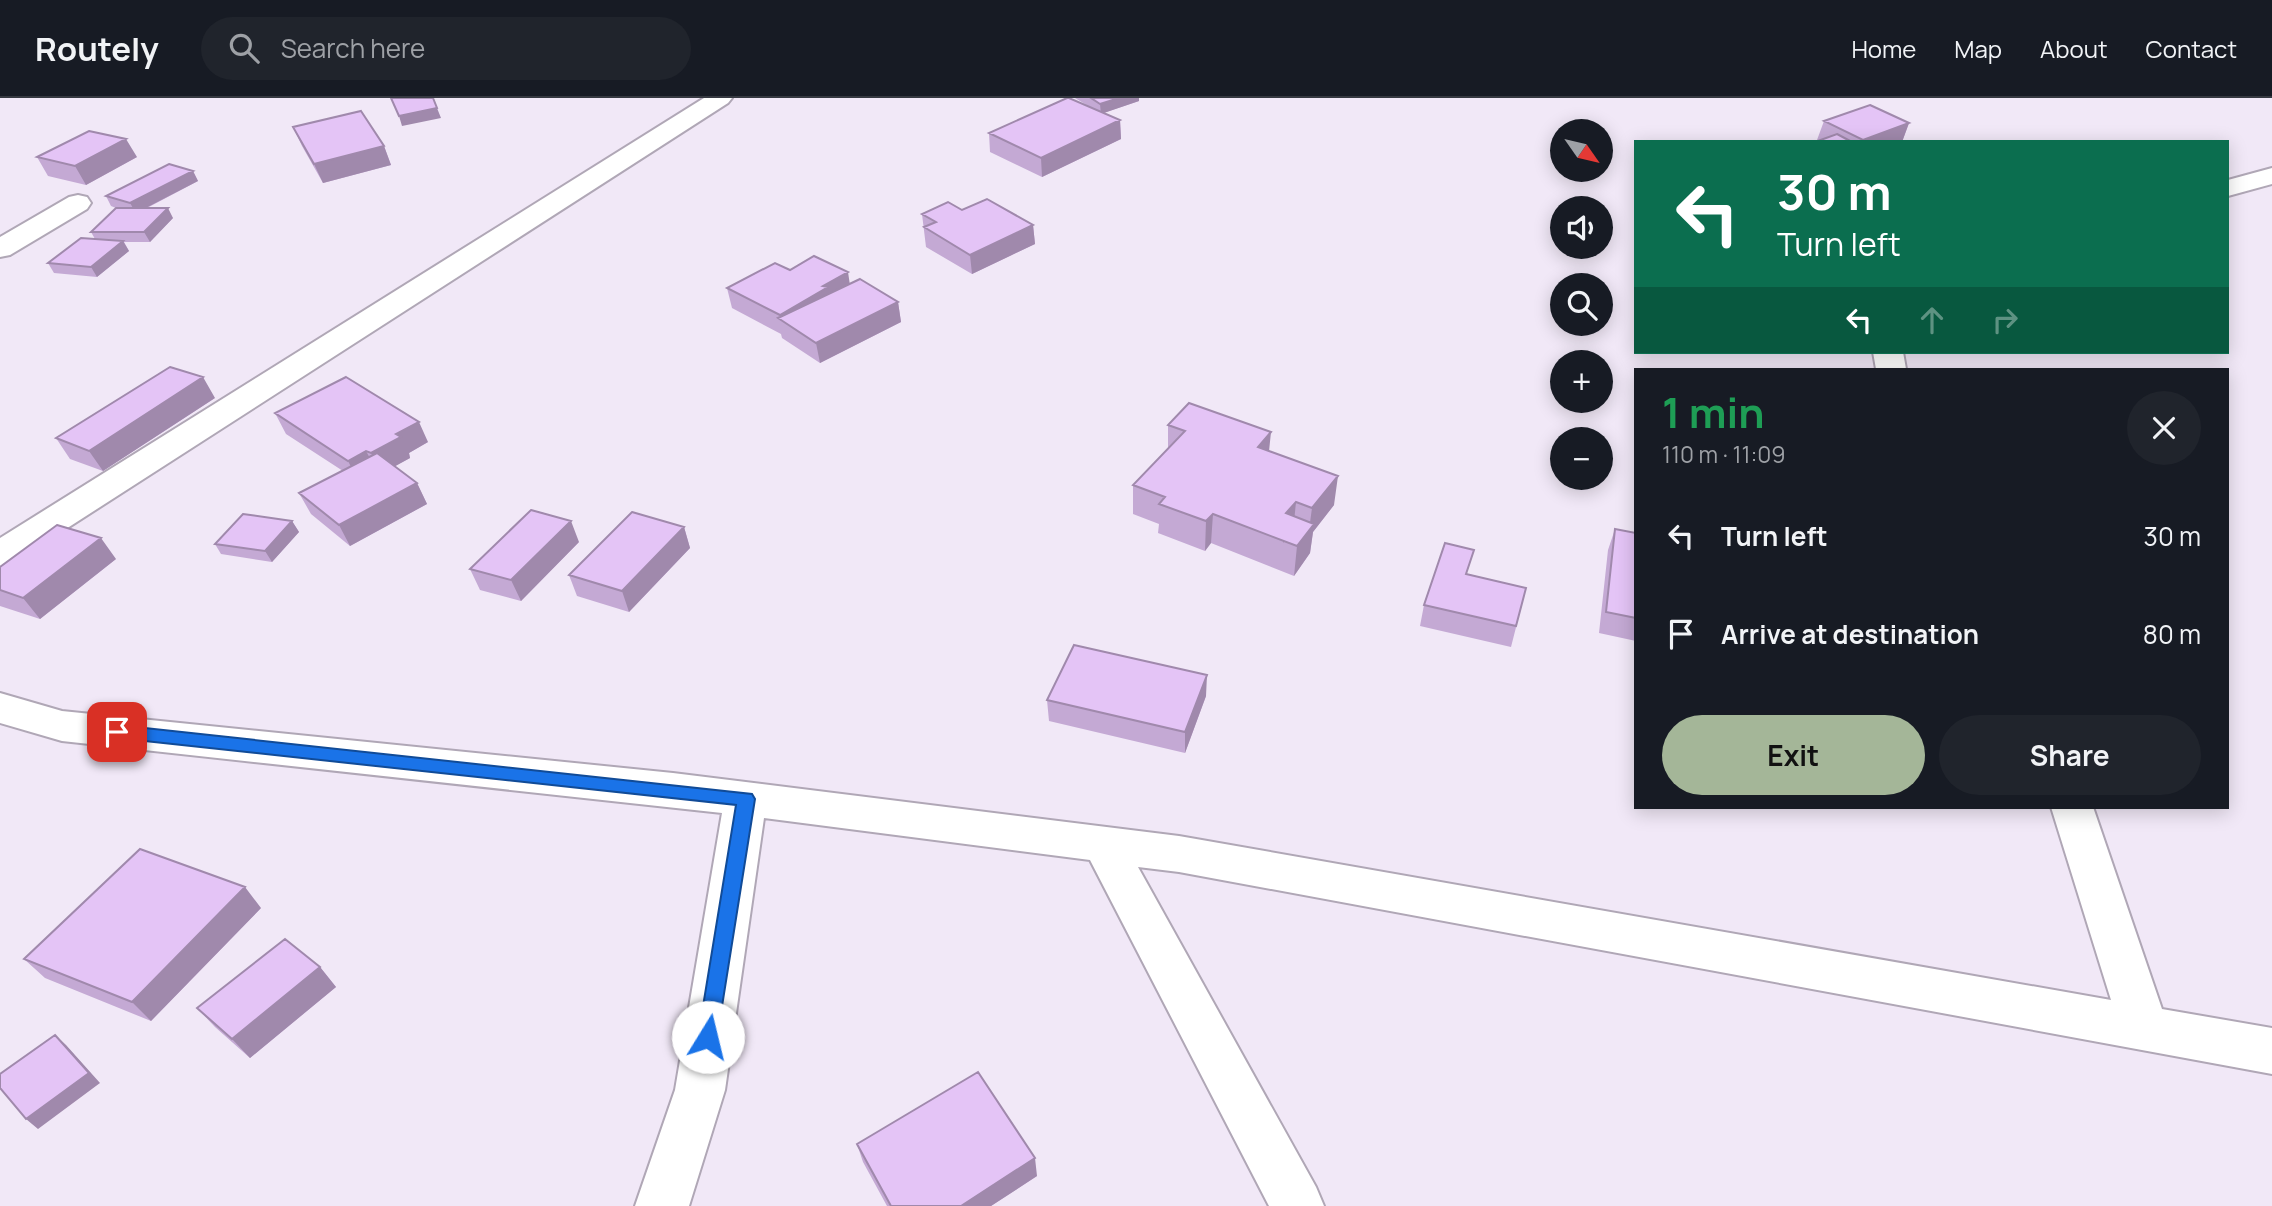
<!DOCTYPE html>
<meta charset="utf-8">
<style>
:root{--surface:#171b24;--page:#20242c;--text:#f1f3f6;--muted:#9ea1a6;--line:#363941;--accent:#a4b698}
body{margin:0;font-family:Manrope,sans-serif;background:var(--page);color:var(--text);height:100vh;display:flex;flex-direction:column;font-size:26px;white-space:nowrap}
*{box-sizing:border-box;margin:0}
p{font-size:23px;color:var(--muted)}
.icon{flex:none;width:38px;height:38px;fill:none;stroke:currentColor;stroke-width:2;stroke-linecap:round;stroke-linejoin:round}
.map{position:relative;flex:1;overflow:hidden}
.panel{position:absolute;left:1634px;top:270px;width:595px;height:441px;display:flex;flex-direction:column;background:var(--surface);border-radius:0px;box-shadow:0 4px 18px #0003}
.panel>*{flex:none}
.hud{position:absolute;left:1634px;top:42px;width:595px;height:214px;border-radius:0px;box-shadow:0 4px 18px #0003;background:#0b6e4f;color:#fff;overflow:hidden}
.needle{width:46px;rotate:124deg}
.tools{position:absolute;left:1550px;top:21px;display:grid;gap:14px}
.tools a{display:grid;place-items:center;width:63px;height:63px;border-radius:50%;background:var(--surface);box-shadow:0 4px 18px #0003;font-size:35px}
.pin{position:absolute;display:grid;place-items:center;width:60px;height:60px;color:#fff;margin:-30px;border-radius:14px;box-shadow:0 4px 10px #0006}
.me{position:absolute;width:77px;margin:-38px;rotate:9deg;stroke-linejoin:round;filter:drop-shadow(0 0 5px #0008)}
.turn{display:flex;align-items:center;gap:24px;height:147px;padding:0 28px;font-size:32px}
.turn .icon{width:91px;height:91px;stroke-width:2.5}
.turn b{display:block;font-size:49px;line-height:60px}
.lanes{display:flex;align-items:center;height:66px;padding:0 28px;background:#0003;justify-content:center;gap:35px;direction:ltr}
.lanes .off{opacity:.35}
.round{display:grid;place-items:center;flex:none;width:74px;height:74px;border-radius:37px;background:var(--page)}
.headline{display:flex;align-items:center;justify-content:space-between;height:119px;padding:0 28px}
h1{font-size:42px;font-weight:700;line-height:52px;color:#1e9e55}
.primary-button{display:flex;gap:14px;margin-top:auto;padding:14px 28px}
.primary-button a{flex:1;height:80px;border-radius:42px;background:var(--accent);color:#111;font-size:28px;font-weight:700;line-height:80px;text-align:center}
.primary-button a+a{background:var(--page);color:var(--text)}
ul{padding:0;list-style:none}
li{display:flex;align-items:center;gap:21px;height:98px;padding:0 28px}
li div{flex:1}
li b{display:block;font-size:26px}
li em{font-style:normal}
header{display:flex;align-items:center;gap:42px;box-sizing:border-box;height:98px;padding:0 35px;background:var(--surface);border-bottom:2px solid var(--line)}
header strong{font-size:33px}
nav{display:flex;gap:38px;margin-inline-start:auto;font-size:24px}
.search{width:490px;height:63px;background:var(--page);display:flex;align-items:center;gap:18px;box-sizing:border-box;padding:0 24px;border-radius:38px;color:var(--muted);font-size:26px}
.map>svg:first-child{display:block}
</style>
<header>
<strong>Routely</strong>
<div class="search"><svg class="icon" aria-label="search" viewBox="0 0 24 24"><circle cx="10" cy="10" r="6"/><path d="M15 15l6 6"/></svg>Search here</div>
<nav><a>Home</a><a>Map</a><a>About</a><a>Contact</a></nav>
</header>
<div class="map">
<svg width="2272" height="1108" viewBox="0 0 2272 1108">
<rect width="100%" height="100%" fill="#f1e8f7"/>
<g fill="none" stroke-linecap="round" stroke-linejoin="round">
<defs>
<path id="minor" d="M704,0H732L728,5L13,465L0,468V440Z
M2272,70V86L2228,98V82Z
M78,97L87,99L91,105L87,111L10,157L0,159V139L69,99Z
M1873,254H1903L1906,271H1876Z
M0,595L62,613L673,675L1179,738L2111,902L2051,709H2093L2162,911L2272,930V976L1179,774L1138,769L1316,1089L1324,1108H1269L1090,762L764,720L725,992L689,1108H635L675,992L722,715L62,643L0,625Z"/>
</defs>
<use href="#minor" stroke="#b0a7b6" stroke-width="4"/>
<use href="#minor" fill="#fff" fill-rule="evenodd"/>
</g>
<path fill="#c4a9d4" d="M1075,0H1139V3L1103,15L1120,22L1121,41L1042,79L990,54L989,35L1090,9Z
M1824,23L1909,25L1902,44H1815L1818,43L1817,42Z
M293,29L384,48L391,67L323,85L302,48Z
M37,59H137L86,87L48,78Z
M193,73L198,83L147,110L173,120L150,144H124L129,153L97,179L54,175L48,165L95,141L91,134L116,110L111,108L106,98Z
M962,112L1033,127L1035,146L972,176L926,149L922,116Z
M790,172L850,185L898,204L901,224L820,265L782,240L781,236L732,210L727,190Z
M215,300L103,373L70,361L56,340Z
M275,315L428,344L409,355L410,360L395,368L417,385L427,406L350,448L311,416L299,395L343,373L286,336Z
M1168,327L1269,353L1334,407L1313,434L1310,455L1294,478L1211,445L1205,453L1158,435L1159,426L1133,416V387L1168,351Z
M292,423L299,434L272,464L221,456L215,446Z
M684,429L690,450L629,514L577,498L569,477Z
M1615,431L1636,435V543L1599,535L1608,452Z
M579,444L521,503L480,492L470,471Z
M116,461L40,521L0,508V469Z
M1468,476L1526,490L1511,549L1420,528L1424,507Z
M1206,598L1185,655L1049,623L1047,602Z
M261,810L151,923L45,880L24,861Z
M320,869L336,889L250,960L215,929L197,910Z
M857,1046L1037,1078L991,1108H887L863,1064Z"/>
<path fill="#a089ac" d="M1119,0H1139V3L1101,16L1100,6Z
M437,10L441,20L402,28L399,18Z
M1120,22L1121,41L1042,79L1041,60Z
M1909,25L1902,44H1863V42Z
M126,41L137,59L86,87L75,68Z
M384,48L391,67L323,85L314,66Z
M193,73L198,83L136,115L130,105Z
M168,110L173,120L150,144L144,134Z
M1033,127L1035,146L972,176L970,157Z
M123,143L129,153L97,179L91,169Z
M848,174L851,194L781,222L780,217L823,188Z
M898,204L901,224L820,265L816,245Z
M203,279L215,300L103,373L89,353Z
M419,324L428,344L409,355L410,360L381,376L371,355L396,336Z
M1271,334L1268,363L1258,349Z
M366,353L377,373L359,384L348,363Z
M1338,378L1334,407L1313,434L1310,455L1294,478L1297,448L1309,432L1312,410Z
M417,385L427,406L350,448L339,427Z
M1296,404L1293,434L1283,445L1286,415Z
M1213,416L1211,445L1205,453L1206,423Z
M292,423L299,434L272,464L265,453Z
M571,423L579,444L521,503L511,482Z
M684,429L690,450L629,514L622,493Z
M101,440L116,461L40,521L23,500Z
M1207,577L1206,598L1185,655V634Z
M245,789L261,810L151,923L132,904Z
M320,869L336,889L250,960L232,941Z
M55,937L66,947L100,985L38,1031L26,1021Z
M1035,1060L1037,1078L991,1108H961Z"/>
<path fill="#e4c4f6" stroke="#a089ac" stroke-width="2" d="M391,0H433L437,10L399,18Z
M1067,0H1069L1120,22L1041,60L989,35Z
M1091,0H1119L1100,6Z
M1870,7L1909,25L1863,42L1824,23Z
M361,13L384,48L314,66L293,29Z
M89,33L126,41L75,68L37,59Z
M1837,36L1852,44H1815Z
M169,66L193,73L130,105L106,98Z
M987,101L1033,127L970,157L924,129L936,124L922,116L948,104L962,112Z
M116,110H168L144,134H91Z
M81,140L123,143L91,169L48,165Z
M814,158L848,174L823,188L828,189L780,217L727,190L775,165L790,172Z
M860,181L898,204L816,245L778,220Z
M170,269L203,279L89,353L56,340Z
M346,279L419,324L396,336L401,339L371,355L366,353L348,363L275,315Z
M1189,305L1271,334L1258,349L1338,378L1312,410L1296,404L1286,415L1314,426L1297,448L1213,416L1206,423L1159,406L1165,399L1133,387L1185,333L1168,327Z
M377,355L417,385L339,427L299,395Z
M531,412L571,423L511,482L470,471Z
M632,414L684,429L622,493L569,477Z
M243,416L292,423L265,453L215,446Z
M57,427L101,440L23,500L0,492V469Z
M1615,431L1636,435V520L1606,514Z
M1445,445L1474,452L1466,476L1526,490L1516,528L1424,507Z
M1074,547L1207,577L1185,634L1047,602Z
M140,751L245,789L132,904L24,861Z
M285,841L320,869L232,941L197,910Z
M55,937L89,975L26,1021L0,990V976Z
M978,974L1035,1060L961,1108H891L857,1046Z"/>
<path fill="#1a73e8" stroke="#114b97" stroke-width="2" d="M117,627L752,696L755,701L716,946L708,948L701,946L698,939L736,707L117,640L111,638L109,634L111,629Z"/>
</svg>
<div class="tools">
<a><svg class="needle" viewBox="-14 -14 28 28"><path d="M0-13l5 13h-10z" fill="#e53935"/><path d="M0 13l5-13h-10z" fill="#9ea1a6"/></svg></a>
<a><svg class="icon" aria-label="sound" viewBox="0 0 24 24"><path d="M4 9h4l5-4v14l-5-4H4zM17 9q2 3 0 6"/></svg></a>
<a><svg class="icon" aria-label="search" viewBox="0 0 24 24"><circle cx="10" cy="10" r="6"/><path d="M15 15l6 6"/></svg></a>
<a>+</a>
<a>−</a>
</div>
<div class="pin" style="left:117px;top:634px;background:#d93025"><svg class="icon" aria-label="arrive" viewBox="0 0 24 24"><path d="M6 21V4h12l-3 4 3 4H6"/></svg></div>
<svg class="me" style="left:708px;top:939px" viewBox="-20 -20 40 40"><circle r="19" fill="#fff"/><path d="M0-13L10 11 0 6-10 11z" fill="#1a73e8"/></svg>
<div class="hud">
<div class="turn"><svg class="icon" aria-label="left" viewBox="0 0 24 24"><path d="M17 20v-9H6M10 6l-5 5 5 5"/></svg><div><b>30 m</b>Turn left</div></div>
<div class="lanes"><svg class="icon" aria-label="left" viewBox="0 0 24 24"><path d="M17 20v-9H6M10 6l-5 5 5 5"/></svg><svg class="icon off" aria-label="ahead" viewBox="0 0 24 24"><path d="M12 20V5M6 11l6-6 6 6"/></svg><svg class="icon off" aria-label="right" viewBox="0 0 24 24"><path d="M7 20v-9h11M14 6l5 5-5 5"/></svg></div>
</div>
<section class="panel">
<div class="headline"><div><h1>1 min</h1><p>110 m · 11:09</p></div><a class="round"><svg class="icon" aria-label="close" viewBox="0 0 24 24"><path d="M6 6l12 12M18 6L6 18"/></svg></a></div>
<ul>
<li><svg class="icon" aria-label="left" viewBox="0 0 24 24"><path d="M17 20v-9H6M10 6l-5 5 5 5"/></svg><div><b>Turn left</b></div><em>30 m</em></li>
<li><svg class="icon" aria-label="arrive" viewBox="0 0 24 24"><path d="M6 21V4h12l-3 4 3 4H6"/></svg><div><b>Arrive at destination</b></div><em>80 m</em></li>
</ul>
<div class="primary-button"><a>Exit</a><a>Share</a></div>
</section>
</div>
